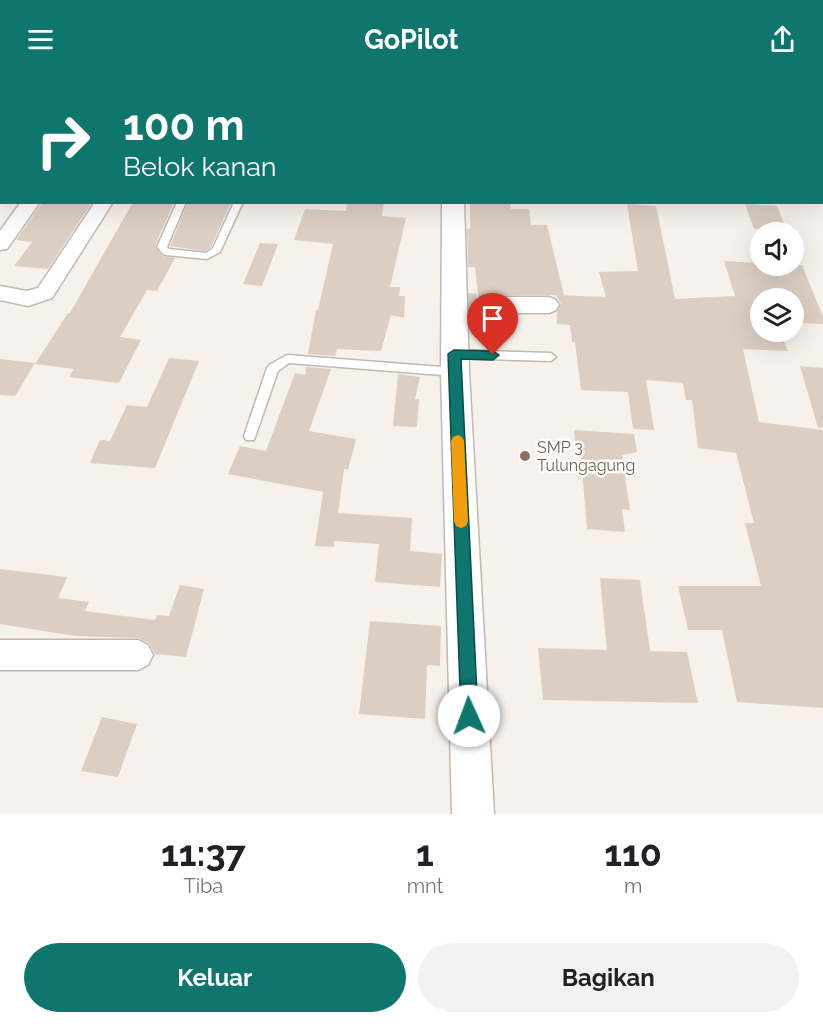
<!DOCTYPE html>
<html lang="id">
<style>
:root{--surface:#fff;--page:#f2f2f2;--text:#202124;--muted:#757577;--accent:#0f766e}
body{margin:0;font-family:Raleway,sans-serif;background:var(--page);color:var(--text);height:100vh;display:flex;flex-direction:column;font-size:22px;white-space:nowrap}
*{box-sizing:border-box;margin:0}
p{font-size:20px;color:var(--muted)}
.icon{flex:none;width:33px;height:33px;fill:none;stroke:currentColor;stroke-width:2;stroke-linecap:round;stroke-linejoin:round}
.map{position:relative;height:736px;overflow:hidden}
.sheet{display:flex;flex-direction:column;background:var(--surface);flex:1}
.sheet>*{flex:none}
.guide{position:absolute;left:0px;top:0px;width:824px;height:126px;box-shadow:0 6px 24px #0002;background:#0f766e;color:#fff;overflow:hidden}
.buttons{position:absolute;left:750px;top:144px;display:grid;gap:12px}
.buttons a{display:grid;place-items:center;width:54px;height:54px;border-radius:50%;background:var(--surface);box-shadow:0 6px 24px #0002;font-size:30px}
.pin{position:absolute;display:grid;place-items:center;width:51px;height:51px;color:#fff;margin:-62px -26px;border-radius:50% 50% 50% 0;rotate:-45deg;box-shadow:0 0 6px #0007}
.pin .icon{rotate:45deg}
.me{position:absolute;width:66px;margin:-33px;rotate:358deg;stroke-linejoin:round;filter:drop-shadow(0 0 4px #0008)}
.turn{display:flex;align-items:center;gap:21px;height:126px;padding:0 24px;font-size:27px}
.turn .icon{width:78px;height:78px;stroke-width:2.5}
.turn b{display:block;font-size:42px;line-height:51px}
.eta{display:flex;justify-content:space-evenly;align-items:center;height:102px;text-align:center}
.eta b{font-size:36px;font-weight:700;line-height:42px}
.action{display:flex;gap:12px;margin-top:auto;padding:12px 24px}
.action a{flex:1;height:69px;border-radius:36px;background:var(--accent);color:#fff;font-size:24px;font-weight:700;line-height:69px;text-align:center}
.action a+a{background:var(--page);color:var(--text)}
header{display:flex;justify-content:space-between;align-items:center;height:78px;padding:0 24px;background:var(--accent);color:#fff;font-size:27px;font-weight:700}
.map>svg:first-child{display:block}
</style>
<header><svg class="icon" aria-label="menu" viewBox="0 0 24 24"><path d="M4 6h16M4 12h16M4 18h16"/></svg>GoPilot<svg class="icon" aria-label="share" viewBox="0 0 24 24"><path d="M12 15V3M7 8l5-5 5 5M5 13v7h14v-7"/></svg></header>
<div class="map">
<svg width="823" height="736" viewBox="0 0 823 736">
<rect width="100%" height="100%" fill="#f6f1eb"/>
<path fill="#dccec3" d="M43,124H92L48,191L14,188L32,164L16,162Z
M133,124H174L155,168L162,178L175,180L157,213L147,212L120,259L141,262L119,305L69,299L74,291L35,286L68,235H70Z
M188,124H231L211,169L205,173L170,168Z
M347,124H384L382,138L406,140L390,209H400L399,218H405L404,240L391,237L381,273L337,271L335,278L308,276L316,232H318L333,166L294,162L305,131L346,133Z
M470,124H510L511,131H529L531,147H547L564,217H500L492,220L488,226L491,233L500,237H515L517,250L482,251L475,189H468L467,151H470Z
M627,126L656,128L675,221L735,218L724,183L760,185V188L802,187L823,239V246L794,245V220H760V254H780L788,273L743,271L759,344L823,352V630L737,624L722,552H688L678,508H761L745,445H754L736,375L698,370L692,322H686L683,305L646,302L654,352L633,351L628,314L581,312L575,264H572L570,247L557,246V234L561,226L556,217L606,219L599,194L638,193Z
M745,126L777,128L787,153L754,151Z
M260,165L278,166L262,208L243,206Z
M169,280L199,283L155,390L90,385L100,362L110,363L127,327L147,329Z
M0,281L35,285L15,318L0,317Z
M800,288L823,290V349L818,350Z
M306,289L331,291L309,353L356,361L348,392L344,391L338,435L412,440L410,473L442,476L440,509L375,504L379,466L334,463V469L315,468L323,414L228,396L240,368L266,373L295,295L305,297Z
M398,296L420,299L415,321H419L417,349L393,348Z
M574,352L634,356L637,374L622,377L630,432L622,431L625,454L587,451L581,379H576Z
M0,491L67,499L58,520L89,524L85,533L155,542L157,537L169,538L180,507L204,511L186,579L155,576L149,565L138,560L75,558L0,546Z
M600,500L640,502L650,573L687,574L698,625L543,622L538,570L607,572Z
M370,543L441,548L440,588L427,587L425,641L359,636Z
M102,639L137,646L118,699L81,693Z"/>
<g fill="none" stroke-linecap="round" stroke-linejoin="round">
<path stroke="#d4cec7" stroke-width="22" stroke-dasharray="22 11" stroke-linecap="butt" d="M454,226L500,227"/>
<defs>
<path id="service" d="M188,0H196L188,2Z
M255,0H263V2H255Z
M177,124H186L167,169L169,171L206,175L213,170L234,124H243L220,174L207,181L166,177L163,176L157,169Z
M455,272L551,275L556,279L551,283L455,280L450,276Z
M287,277L455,290L461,294L455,298L289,285L278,293L254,362H246L244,358L267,290L269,287Z"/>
<path id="minor" d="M61,0H75L60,2Z
M21,124H40L7,171L0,172V153Z
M95,124H113L52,220L28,228L0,222V208L27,213L38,210Z
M500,219H549L556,222L559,227L556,232L549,235H500L493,232L490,227L493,222Z
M0,562H138L148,567L153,577L148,587L138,592H0Z"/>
<path id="tertiary" d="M443,0H461V2H443Z
M442,124H464L469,294L494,736H452L441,294Z"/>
<path id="trunk" d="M0,28H2V40H0Z
M822,79H823V94H822Z"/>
</defs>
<use href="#service" stroke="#c3b8ad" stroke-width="3"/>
<use href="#minor" stroke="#c3b8ad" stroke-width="3"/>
<use href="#tertiary" stroke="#c3b8ad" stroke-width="3"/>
<use href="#trunk" stroke="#e88a34" stroke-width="3"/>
<use href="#service" fill="#fff" fill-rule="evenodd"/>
<use href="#minor" fill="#fff" fill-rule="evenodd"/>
<use href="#tertiary" fill="#fff" fill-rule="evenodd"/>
<use href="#trunk" fill="#ffc685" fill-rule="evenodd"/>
</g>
<path fill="#0f766e" stroke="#0a4d48" stroke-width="1.5" d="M454,272L493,273L499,277L493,282L461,281L478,638L476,644L469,647L463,644L461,638L448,276Z"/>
<path fill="#f59e0b" d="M458,357L462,359L464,363L468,443L466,448L461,450L456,448L454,443L451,363L453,359Z"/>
<circle fill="#8d6e63" stroke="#fff" stroke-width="2" cx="525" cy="378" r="6"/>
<g text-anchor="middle" stroke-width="5" stroke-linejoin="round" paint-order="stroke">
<g font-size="16" fill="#785e54" stroke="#fff" text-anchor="start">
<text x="537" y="375">SMP 3<tspan x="537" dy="18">Tulungagung</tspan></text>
</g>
</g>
</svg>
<div class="buttons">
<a><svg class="icon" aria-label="sound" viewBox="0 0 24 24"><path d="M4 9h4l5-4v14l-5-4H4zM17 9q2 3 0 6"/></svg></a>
<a><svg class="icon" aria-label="layers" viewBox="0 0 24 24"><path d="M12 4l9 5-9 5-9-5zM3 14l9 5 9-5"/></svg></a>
</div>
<div class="pin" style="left:493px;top:277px;background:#d93025"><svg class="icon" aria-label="arrive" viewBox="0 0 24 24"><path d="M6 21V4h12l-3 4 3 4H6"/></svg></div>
<svg class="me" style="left:469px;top:638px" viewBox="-20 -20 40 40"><circle r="19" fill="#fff"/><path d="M0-13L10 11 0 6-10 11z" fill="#0f766e"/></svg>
<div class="guide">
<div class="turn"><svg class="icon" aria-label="right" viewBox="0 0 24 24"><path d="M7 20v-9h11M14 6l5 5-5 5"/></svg><div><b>100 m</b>Belok kanan</div></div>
</div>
</div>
<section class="sheet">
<div class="eta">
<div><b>11:37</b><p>Tiba</p></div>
<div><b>1</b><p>mnt</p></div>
<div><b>110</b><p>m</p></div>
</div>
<div class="action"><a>Keluar</a><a>Bagikan</a></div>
</section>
